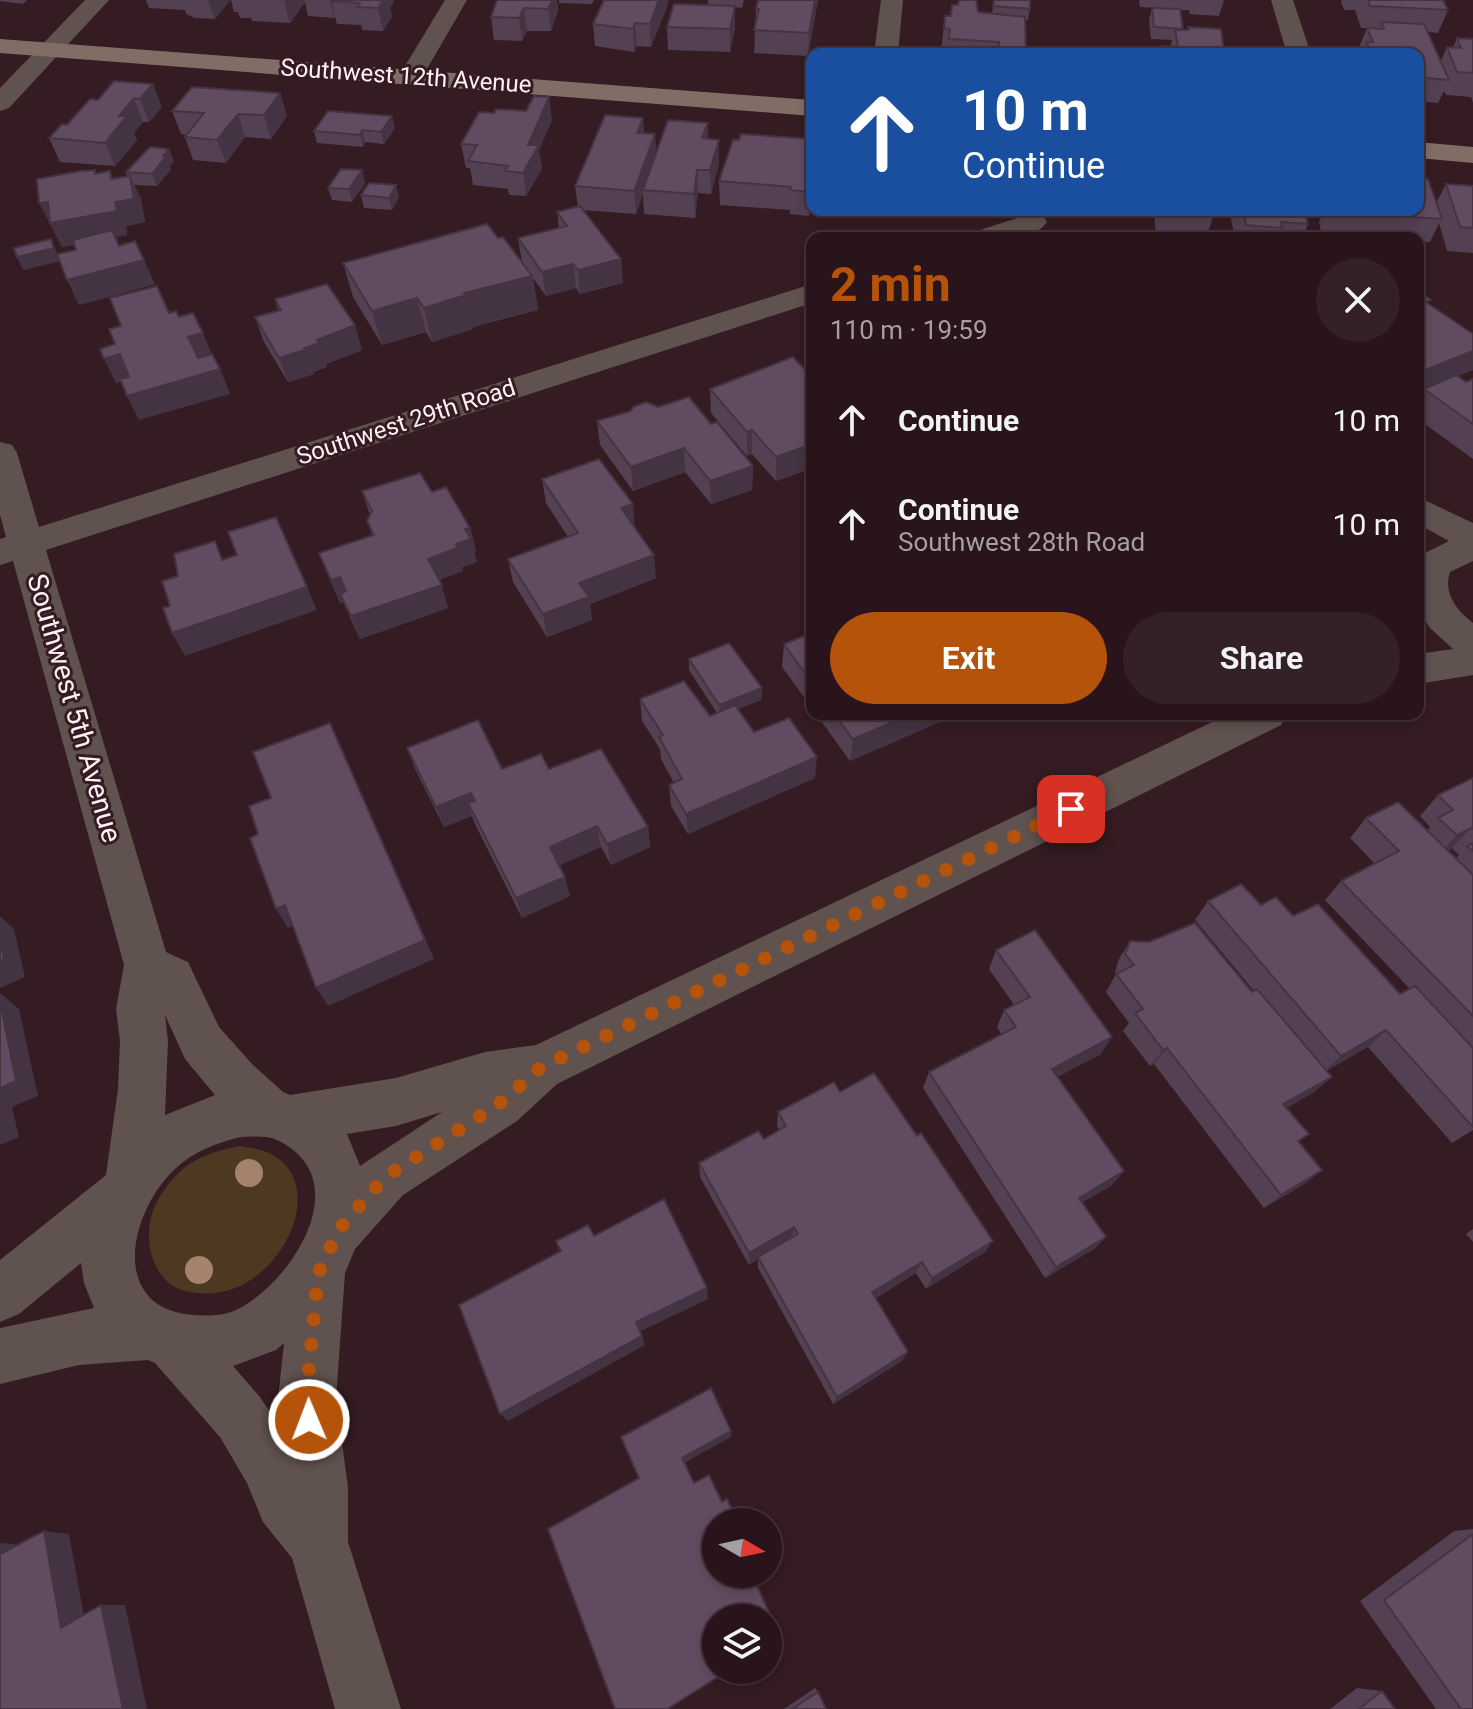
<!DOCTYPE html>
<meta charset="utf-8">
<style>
:root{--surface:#28141a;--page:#342127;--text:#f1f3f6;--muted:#a59ea2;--line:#443339;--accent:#b45309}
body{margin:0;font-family:Roboto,sans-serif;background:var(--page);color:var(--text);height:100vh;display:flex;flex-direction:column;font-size:30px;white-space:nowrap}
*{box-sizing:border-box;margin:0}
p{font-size:26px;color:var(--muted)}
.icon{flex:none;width:44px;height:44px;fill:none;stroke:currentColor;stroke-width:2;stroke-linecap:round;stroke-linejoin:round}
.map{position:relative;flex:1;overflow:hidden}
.panel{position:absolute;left:806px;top:232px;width:618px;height:488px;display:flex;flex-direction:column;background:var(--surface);border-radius:16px;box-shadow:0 4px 12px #0003,0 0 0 2px var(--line)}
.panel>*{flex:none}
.banner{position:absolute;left:806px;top:48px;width:618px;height:168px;border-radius:16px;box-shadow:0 4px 12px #0003,0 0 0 2px var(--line);background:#1a4fa0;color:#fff;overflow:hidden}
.needle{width:52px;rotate:99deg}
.fabs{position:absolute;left:702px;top:1508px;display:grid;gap:16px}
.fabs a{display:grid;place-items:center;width:80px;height:80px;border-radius:50%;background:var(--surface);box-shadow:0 4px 12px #0003,0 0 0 2px var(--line);font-size:40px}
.pin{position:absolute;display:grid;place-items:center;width:68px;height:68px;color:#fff;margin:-34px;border-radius:16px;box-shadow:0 4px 12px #0006}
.me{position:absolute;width:88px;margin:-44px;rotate:359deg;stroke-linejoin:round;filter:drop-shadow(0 0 6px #0008)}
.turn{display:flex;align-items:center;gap:28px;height:168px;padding:0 24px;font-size:36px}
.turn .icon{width:104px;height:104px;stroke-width:2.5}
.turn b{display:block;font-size:56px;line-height:68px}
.round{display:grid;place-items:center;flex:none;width:84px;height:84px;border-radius:42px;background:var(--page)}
.overview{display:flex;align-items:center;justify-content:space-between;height:136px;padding:0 24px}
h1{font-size:48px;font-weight:700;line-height:60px;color:var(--accent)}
.cta{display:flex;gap:16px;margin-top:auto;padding:16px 24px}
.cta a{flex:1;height:92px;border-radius:48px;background:var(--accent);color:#fff;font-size:32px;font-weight:700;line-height:92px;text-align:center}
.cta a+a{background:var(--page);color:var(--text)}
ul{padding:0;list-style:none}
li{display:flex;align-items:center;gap:24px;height:104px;padding:0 24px}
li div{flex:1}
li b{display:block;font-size:30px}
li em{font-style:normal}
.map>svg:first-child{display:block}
</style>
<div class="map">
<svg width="1473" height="1709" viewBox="0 0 1473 1709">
<rect width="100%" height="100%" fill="#351b22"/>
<path fill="#4d3921" d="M240,1146C248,1148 257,1148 264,1151C341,1178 274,1317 182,1290C154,1281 144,1244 151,1218C155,1200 170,1180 184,1168C200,1155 220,1150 240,1146Z"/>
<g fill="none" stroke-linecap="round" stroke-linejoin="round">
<path fill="#60524e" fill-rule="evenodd" d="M85,0H109L9,108L0,111V88Z
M445,0H467L420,81H402L399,76Z
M881,0H903L898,54H874Z
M1271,0H1293L1311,54H1287Z
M1033,213L1043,216L1047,222C1033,243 992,238 970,238L974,232Z
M812,284V303L46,550L166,952L188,962L219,1027L252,1064L283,1092L290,1095L396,1078L485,1052L536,1045L1229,714H1287L1281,725L557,1084L517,1121L403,1195L355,1249L345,1273L336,1399L348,1487V1542L401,1709H335L292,1558L263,1522L247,1483L220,1437L155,1363L148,1360L79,1365L0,1384V1328L94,1308L84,1283L81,1263L19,1314L0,1322V1260L106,1175L118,1089L120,1041L116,1009L124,965L13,561L0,565V539L6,537L0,515V442L12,445L17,453L39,527ZM165,1015L185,1059L215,1095L165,1115L168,1041ZM442,1112L360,1166L347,1134L396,1126ZM241,1137C252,1137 267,1135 277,1140C357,1178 295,1278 240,1308C225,1316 210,1316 193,1315C107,1308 130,1210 176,1168C195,1151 216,1143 241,1137ZM284,1343L278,1399L282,1430L260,1397L233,1366L276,1350Z
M1418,497L1473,523V561L1450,572C1443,594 1457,610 1473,623V675L1418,684V654L1453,649L1430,628L1418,609V562L1423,554L1449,541L1418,524Z"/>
<path fill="#826c66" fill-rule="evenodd" d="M0,39L812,100V116L0,53Z
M1418,142L1473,147V163L1418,158Z"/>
</g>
<g fill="#a4826c">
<circle cx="249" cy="1173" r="14"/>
<circle cx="199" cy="1270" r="14"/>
</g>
<path fill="#534053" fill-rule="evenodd" d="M0,0H27L23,4L0,1Z
M146,0H230L215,19L195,18L186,14L185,10L149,8Z
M231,0H393L394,2L390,8L392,17L383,31L362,30L361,25L337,24L335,17L334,18L308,16L305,2L290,23L252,21L251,18H240L238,12H234Z
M497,0H557L558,11L551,31H527L522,41L494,40L491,17Z
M559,0H594L592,4L559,3Z
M604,0H668V4L651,47L637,46L634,52L595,46L593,24Z
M708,0H744L742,8L735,7V28L730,52L668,50L667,27L708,5Z
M818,0L808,56L754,53L756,9Z
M994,0L1030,9L1028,20H1026V54H947V52L941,51L945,16H950L952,5L978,12L992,13Z
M1139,0H1224L1219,16L1190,14L1189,10H1180L1183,30H1187L1188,27L1224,51L1237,54H1159L1161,46L1170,47L1172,40L1151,39L1149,20L1152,8H1162L1140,7Z
M1342,0H1443L1448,10L1438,33L1428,32L1441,61L1447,47L1453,48L1457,38L1473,39V103L1471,97L1446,95L1444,91L1438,103L1418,101V54H1359L1358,50L1367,28H1361L1355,10H1344L1341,2Z
M114,81L162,107L149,122H143L134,133L137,140L115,166L60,162L49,138L98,100Z
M280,93L287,116L271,139L245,137L226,163L193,160L185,137L186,135L181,134L172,111Z
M552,120L539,150L542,169L526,196L509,195L508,189L473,185L470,168H466L461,144Z
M708,123V139L719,163L711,194L698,193L695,218L644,214L643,194L636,214L582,210L623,283L580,294L576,288L546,296L533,278L538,310L473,327V329L432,342L426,332L382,345L353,297L343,263L498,238L522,262L518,238L559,228L557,212L578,207L575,186L644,133L655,134L656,154Z
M395,128L384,144L365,142L363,147L317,143L314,131Z
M812,139V202L809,216L790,214V210L720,205L719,181Z
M174,161L170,166L171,169L157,186L134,185L141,199L145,222L126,226L127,235L116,237L120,246L155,284L79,305L60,261L23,270L58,254L76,250L74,245L62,247L52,227H51L96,174L110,171L113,179L127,176L126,172Z
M362,170L365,183L352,202L332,200L328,188Z
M1446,184L1473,186V253L1447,251L1439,223L1430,242H1418V238H1352L1322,236L1319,222L1324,210H1418L1436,203Z
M361,195L399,197L392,210L364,208Z
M1154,210H1212L1213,217L1206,238L1156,237Z
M1229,210H1305L1308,224L1303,238H1235Z
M1418,290L1429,304L1473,370L1457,376L1466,382L1473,379V459L1418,419V400L1424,389L1431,386L1418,392Z
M275,299L362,350L326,364L327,367L313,372L314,374L288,382L264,342L255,317L278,310Z
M812,377V468L776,481L752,454L747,456L711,413L710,389Z
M658,407L711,424L753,466L752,490L711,504L685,472L633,491L600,445L597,421Z
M542,479L635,528L656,578L590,604L592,620L547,637L513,582L508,559L568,537L546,503Z
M362,491L432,492L470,528L476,551L474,552L477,562L462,567L463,571L439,580L448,608L360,639L343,602L340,603L319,553L372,535L367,521L370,515Z
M812,633V708L782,667L784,644Z
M689,659L762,688L761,700L738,709L754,732L815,778L688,834L671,806L669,785L674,783L661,759L660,749L642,721L640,699L710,716L717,713L689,670Z
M816,714H958L850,761Z
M407,748L502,769H549L648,827L650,847L611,865L601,847L559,865L570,896L522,918L475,824L472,816L444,827L415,769Z
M1473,778V1130L1452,1143L1368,1047L1326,1071L1314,1092L1287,1108L1299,1142L1322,1170L1304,1184L1264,1208L1154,1064L1150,1066L1123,1031L1129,1023L1106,992L1116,974L1115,972L1119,959L1130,941L1252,992L1254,991L1195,920L1208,901L1261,905L1293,916L1400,994L1410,989L1325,900L1341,881L1375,864L1350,838L1366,818L1427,830L1430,827L1420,816L1438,795ZM1452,848L1459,855L1456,858L1448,851Z
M996,950L1101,1054L1057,1077L1124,1171L1112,1185L1082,1202L1106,1237L1094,1249L1045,1278L923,1088L929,1072L1001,1034L997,1027L1004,1010L1014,1005L989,969Z
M840,1092L985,1252L926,1289L916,1273L876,1298L902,1361L833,1404L758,1268V1259L749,1265L700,1177L699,1163L764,1139L779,1130L777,1126L778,1112Z
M1473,1229V1242L1466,1234Z
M1473,1529V1709H1436L1360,1601L1454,1531Z
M815,1688L818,1692L826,1709H784Z
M1357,1688L1382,1691L1395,1709H1330Z"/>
<path fill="#443443" d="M208,0H230L215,19Z
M284,0H304L305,2L290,23Z
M330,0H334L332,1L335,17L334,18Z
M380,0H393L394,2L390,8L392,17L383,31L378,8Z
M552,0H557L558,11L551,31L548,9Z
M659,0H668V4L651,47L650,24Z
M815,0H818L808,56L809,33Z
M735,6V28L730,52V29Z
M524,8L527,31L522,41L519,18Z
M635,23L637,46L634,52L633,29Z
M153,84L162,107L149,122L140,99Z
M280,93L287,116L271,139L264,115Z
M549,97L552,120L539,150L542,169L526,196L523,173L528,145Z
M134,98L143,122L134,133L137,140L115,166L105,143L119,116Z
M238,114L245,137L226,163L217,140Z
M392,116L395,128L384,144L381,132Z
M643,118L645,141L637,133Z
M708,123V146L702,138Z
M362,130L365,142L363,147L360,135Z
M655,134L656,158L643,190V194L636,214L634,191Z
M719,140V163L711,194L710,170Z
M169,149L174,161L170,166L171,169L157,186L152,174L163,156Z
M362,170L365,183L352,202L349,189Z
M697,170L698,193L695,218L694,194Z
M110,171L120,195L130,176L141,199L145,222L126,226L127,235L116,237L128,265L144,260L155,284L79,305L67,280L115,237L62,247L39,203L48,202L111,179Z
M812,182V202L809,216L810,192Z
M396,185L399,197L392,210L389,198Z
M51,239L60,261L23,270L17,257Z
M621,259L623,283L580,294L578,270Z
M573,264L576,288L546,296L542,272Z
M532,276L538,310L473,327V329L432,342L424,308L464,293Z
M417,298L426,332L382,345L372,311Z
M355,325L362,350L326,364L327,367L313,372L314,374L288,382L279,358L304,348L317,340Z
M203,333L213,357L199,362L188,337Z
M1473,351V370L1418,392V373Z
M120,354L132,379L116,383L104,359Z
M220,369L230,394L139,420L127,396Z
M752,430V454L747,456V432Z
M812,444V468L776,481V457Z
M684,448L685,472L633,491L631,467Z
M753,466L752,490L711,504L710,481Z
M633,504L635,528L621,508Z
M470,528L476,551L474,552L477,562L462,567L463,571L434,582L428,559L456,544L465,529Z
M654,555L656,578L590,604L592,620L547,637L543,614L579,583Z
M340,577L349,600L340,594L344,602L340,603L331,580Z
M442,585L448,608L360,639L351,616Z
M307,587L317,610L185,656L172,633Z
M762,688L761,700L720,716L719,705Z
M912,714H958L850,761L853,739Z
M330,723L434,959L328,1006L316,988Z
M817,757L815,778L688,834L686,814Z
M471,793L478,814L468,803L472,816L444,827L436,807Z
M597,826L601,847L555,867L550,847Z
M648,827L650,847L611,865L607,844Z
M1471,828L1452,848L1438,856L1457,835Z
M565,877L570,896L522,918L516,898Z
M285,905L297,924L288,928L276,909Z
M0,916L14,929L25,977L0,988Z
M0,993L19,1009L38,1096L12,1107L19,1137L0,1145Z
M1386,1030L1368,1047L1323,1072L1341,1056Z
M1112,1037L1101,1054L1042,1085L1052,1069Z
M1167,1048L1154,1064L1150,1066L1163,1050Z
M1332,1077L1314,1092L1267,1119L1283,1104Z
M1322,1170L1304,1184L1264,1208L1281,1195Z
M1124,1171L1112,1185L1068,1211L1079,1198Z
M794,1227L792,1239L749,1265V1253Z
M1106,1237L1094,1249L1045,1278L1056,1267Z
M993,1241L985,1252L926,1289L932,1278Z
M922,1262L916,1273L868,1302L872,1292Z
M707,1288L708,1299L639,1332L636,1322Z
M642,1336L645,1345L508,1421L500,1414Z
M908,1352L902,1361L833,1404L837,1397Z
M731,1431V1437L684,1463L682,1458Z
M44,1531L69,1534L86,1627L61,1628Z
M0,1543L22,1545L0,1555Z
M101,1605H125L147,1709H123Z"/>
<path fill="#614b60" stroke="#443443" stroke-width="2" d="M332,0H383L378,8L357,7L360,3L332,1Z
M497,0H552L548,9L524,8L519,18L491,17Z
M604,0H659L650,24L635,23L633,29L593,24Z
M758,0H815L809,33L754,30L759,9H756Z
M959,0H976L978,12L1025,17L1026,53L999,51V42L949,39L950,29L944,28L945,16H951L952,5H958Z
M994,0H1030V9L993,6Z
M1368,0H1443L1448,10L1370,6Z
M674,4L735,6L730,29L667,27Z
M1152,8L1180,9L1183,29L1154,27Z
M1381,22L1424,24L1449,80L1418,77V54H1371L1367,42H1373L1367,28L1384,29Z
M1188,27L1221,29L1224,51H1237V54H1162L1161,46L1178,47L1175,30H1189Z
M1457,38L1473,39V73L1457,72L1447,47L1461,48Z
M114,81L153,84L140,99L134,98L119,116H127L105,143L49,138L62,124L67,125L90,99L98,100Z
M192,87L280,93L264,115L238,114L217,140L185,137L204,113L172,111Z
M534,96L549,97L528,145H539L523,173L505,171L508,166L468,161L477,145L461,144L479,112L494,113L496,109L526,111Z
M328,111L392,116L381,132L362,130L360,135L314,131Z
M605,115L643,118L637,133L655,134L634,191L575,186Z
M668,120L708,123L702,138L719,140L710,170H697L694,194L643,190Z
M741,134L812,139V182L810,192L790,190L791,187L719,181L733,140H739Z
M150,147L169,149L163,156L166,157L152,174L126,172Z
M341,169L362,170L349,189L328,188Z
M95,170V174L110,171L111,179L130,176L134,199L115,202L117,211L50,223L48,202L39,203L37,179L80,171Z
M1418,178L1428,179L1442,219L1333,212L1332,210H1418Z
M369,183L396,185L389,198L361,195Z
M1446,184L1473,186V228L1460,227Z
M580,206L621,259L578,270L573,264L542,272L518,238L567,226L557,212Z
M1163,210H1212L1213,217L1163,213Z
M1243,210H1305L1308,224L1281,222L1282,228L1246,225Z
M487,224L498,238L503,237L532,276L464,293L466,295L424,308L417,298L372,311L343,263Z
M112,230L119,246L135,241L144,260L67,280L57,254L76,250L73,240Z
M51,239L54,248L17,257L14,248Z
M327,284L355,325L317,340L319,343L304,348L305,350L279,358L255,317L281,310L275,299Z
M157,286L169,313L176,311L179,317L193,313L203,333L188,337L198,358L212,354L220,369L127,396L120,379L129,377L120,354L104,359L100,349L115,344L109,329L121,326L110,298Z
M1418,290L1431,300L1426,302L1423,300L1418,302Z
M1423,300L1473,334V351L1418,373V302Z
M793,357L812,377V444L776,457L752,430L747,432L710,389Z
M1456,375L1466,382L1473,379V424L1424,389Z
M689,397L711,424L717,422L753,466L710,481L684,448L631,467L597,421L631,411L633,407L646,402L658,407Z
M599,459L633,504L621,508L654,555L579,583L589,597L543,614L508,559L578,533L542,479Z
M420,473L432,492L446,487L470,528L465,529L471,539L456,544L457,548L428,559L442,585L351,616L340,594L346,591L340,577L331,580L319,553L374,535L367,521L372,511L362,491Z
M276,517L307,587L172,633L163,608L170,606L162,581L178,576L174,554L215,541L222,560L237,555L228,532Z
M812,633V683L784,644Z
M729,643L762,688L719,705L689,659Z
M684,681L710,716L735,705L754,732L789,718L817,757L686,814L669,785L682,779L659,737L663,735L640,699Z
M834,714H912L853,739Z
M478,720L502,769L541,754L549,769L601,749L648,827L607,844L597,826L550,847L565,877L516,898L468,803L475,801L471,793L436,807L407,748Z
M330,723L425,940L316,988L285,905L276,909L250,838L258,834L249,806L271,798L253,752Z
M1473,778V829L1471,828L1457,835L1438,818L1453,810L1438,795Z
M1398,802L1473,875V1016L1341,881L1399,851L1366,818Z
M1473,843V851L1467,846Z
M1241,884L1261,905L1276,897L1293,916L1318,904L1400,994L1415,986L1473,1048V1127L1386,1030L1341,1056L1208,901Z
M1195,923L1252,992L1257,989L1332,1077L1283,1104L1309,1134L1298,1141L1322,1170L1281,1195L1167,1048L1163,1050L1135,1013L1143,1009L1116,974L1134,965L1125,954L1130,941L1149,942Z
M1035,930L1112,1037L1052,1069L1124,1171L1079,1198L1106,1237L1056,1267L929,1072L1016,1027L1004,1010L1030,997L996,950Z
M0,939L4,959L0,961Z
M0,1001L16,1081L0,1088Z
M874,1073L917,1136L921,1133L993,1241L932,1278L922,1262L872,1292L908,1352L837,1397L758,1257L798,1234L794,1227L749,1253L699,1163L758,1131L764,1139L786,1126L778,1112L834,1082L840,1092Z
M664,1199L707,1288L636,1322L642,1336L500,1414L459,1305L561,1251L556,1241L588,1225L594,1236Z
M711,1388L731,1431L682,1458L694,1483L709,1475L722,1502L727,1499L738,1522H716V1574H752L780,1638L768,1645V1618H716V1670H729L667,1709H615L548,1529L639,1478L621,1437Z
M44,1531L61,1628L101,1605L123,1709H0V1554Z
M1473,1534V1709H1461L1384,1600Z
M1382,1691L1395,1709H1359Z
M818,1692L826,1709H792Z"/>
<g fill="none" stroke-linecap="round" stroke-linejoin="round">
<path stroke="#b45309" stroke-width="14" stroke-dasharray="0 25.2" d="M309,1420L308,1380L318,1274L339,1229L385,1177L499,1104L540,1068L1071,809"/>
</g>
<g text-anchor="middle" stroke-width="6" stroke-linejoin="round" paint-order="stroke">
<g font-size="24" fill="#fdf1f4" stroke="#351b22">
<text transform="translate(406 76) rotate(4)" y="8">Southwest 12th Avenue</text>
<text transform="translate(406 422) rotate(-18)" y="8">Southwest 29th Road</text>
</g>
<g font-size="28" fill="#fdf1f4" stroke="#351b22">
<text transform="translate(75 708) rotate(74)" y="10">Southwest 5th Avenue</text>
</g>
</g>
</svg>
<div class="fabs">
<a><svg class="needle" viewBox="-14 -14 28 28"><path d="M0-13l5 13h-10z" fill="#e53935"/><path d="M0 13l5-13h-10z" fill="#a59ea2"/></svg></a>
<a><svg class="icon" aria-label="layers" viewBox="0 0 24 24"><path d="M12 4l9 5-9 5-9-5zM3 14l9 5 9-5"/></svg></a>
</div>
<div class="pin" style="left:1071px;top:809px;background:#d93025"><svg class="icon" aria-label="arrive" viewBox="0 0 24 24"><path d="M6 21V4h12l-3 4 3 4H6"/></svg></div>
<svg class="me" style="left:309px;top:1420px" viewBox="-20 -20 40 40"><circle r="17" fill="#b45309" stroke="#fff" stroke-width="3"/><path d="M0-11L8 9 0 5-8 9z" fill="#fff"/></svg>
<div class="banner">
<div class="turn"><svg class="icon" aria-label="ahead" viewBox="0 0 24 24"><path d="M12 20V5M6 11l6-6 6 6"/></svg><div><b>10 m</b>Continue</div></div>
</div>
<section class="panel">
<div class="overview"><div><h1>2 min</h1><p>110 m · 19:59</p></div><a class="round"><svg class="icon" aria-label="close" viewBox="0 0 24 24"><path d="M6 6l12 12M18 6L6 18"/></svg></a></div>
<ul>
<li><svg class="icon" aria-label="ahead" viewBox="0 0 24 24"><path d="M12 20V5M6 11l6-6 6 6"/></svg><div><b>Continue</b></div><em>10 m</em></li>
<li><svg class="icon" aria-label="ahead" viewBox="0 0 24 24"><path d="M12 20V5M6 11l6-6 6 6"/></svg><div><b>Continue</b><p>Southwest 28th Road</p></div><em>10 m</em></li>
</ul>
<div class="cta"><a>Exit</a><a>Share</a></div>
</section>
</div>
